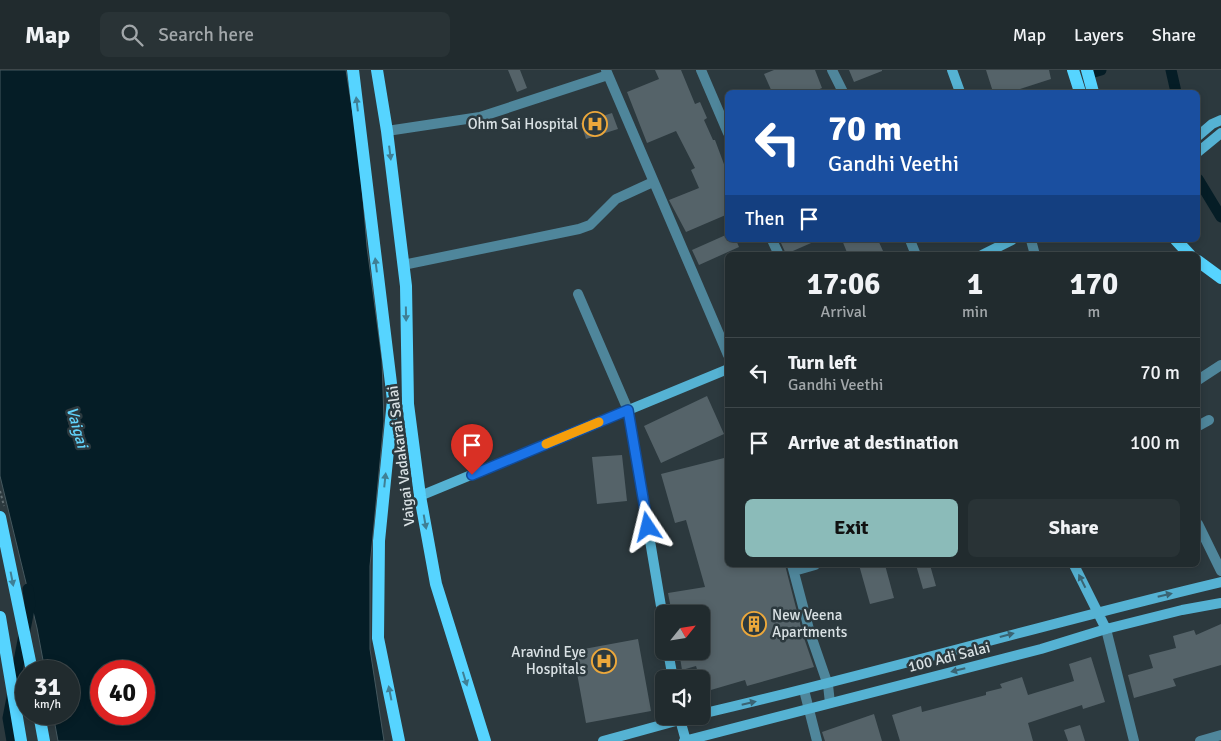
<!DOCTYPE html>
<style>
:root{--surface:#212b2e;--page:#293336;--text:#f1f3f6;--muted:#a2a7aa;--line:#3e474a;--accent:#8bbbb9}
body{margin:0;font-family:Signika,sans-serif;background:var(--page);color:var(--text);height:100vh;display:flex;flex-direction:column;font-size:19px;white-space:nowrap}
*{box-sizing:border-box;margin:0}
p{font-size:16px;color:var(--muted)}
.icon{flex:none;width:28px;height:28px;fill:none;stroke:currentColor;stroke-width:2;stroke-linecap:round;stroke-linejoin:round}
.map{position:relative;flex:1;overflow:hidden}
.side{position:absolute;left:725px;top:182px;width:475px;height:315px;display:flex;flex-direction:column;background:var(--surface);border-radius:8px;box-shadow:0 2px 8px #0003,0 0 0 1px var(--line)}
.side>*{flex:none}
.hud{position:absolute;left:725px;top:20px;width:475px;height:152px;border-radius:8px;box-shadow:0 2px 8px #0003,0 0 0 1px var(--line);background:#1a4fa0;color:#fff;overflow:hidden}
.needle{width:32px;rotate:60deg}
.controls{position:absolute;left:655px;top:535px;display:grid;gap:10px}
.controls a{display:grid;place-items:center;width:55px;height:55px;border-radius:8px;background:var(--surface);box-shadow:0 2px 8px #0003,0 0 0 1px var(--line);font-size:25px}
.speed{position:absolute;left:15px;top:590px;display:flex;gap:10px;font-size:25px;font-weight:700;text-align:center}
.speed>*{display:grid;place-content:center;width:65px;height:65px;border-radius:50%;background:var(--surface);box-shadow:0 2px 8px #0003,0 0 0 1px var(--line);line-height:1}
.speed small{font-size:12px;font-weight:400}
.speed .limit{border:8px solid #d22;background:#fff;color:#111}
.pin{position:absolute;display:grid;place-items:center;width:42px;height:42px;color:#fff;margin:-51px -21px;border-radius:50% 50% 50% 0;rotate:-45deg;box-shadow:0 0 5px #0007}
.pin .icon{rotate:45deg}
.me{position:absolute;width:55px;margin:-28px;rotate:350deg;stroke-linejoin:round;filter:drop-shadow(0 0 4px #0008)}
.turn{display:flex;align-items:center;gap:18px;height:105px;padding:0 20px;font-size:22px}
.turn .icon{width:65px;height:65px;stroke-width:2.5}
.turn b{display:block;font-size:35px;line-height:42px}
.then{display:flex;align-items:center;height:48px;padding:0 20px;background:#0003;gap:10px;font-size:19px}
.eta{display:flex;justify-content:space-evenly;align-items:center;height:85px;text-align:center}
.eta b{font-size:30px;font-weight:800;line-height:35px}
.action{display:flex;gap:10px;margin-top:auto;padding:10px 20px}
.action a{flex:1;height:58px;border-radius:8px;background:var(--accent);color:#111;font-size:20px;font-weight:800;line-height:58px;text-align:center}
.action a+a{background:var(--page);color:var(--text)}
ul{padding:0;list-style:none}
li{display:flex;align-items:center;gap:15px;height:70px;padding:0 20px;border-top:1px solid var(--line)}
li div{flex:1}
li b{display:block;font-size:19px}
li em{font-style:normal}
header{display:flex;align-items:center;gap:30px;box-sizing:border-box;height:70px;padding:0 25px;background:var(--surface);border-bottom:1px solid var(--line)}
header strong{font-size:24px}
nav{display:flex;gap:28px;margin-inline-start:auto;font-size:18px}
.search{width:350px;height:45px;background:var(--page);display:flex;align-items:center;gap:12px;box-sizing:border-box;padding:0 18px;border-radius:8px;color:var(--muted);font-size:19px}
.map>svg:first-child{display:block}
</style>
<header>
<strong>Map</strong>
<div class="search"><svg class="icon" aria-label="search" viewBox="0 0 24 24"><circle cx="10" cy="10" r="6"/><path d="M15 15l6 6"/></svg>Search here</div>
<nav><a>Map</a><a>Layers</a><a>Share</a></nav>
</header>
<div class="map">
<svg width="1221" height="671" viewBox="0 0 1221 671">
<rect width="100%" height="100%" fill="#2c393e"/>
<path fill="#051d26" stroke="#45585f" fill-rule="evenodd" d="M0,0H346L359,81L367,177L382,290L384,351L370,496V579L384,671H58L53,644H69V601H45L37,558L0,406ZM101,601H144V644H101Z"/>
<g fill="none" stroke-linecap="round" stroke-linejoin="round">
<path stroke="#051d26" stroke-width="11" d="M1093,0L1094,2L1101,0
M1171,0L1176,22
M1198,109L1221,147
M12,671L8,648L30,534L28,519"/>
</g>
<path fill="#556369" d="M508,0H520L527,18L517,22Z
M655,0H681L695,34L700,32L707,48L704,50L713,70H715L728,105V144L686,162L669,130L699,118L691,100L695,98L676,61L647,73L627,22L659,9Z
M774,0H815L822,18L817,20L818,22H772L764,4Z
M849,0H882V1L854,12Z
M986,0H1049L1051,9L1020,19L1022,22H993Z
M612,43L618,59L586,69L581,53Z
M728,164V170H736L739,177L699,195L692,180Z
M787,170H818L786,184L781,173Z
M842,170H878L883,181L874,185H848Z
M707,326L724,364L661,393L644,356Z
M622,385L627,431L597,434L592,387Z
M728,387V495H785L803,565L814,597L747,616L745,610L704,622L696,596L682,600L679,581H701V544H672L668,523L705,517L686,450L675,453L661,404Z
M859,495H885L894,528L870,534Z
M916,495H930L936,516L923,519Z
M1221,554V595L1173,609L1176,616L1134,628L1128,605L1153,598L1149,585L1176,578L1173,566L1194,560L1196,565Z
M638,569L651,641L586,653L573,581Z
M1091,587L1105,632L1083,639L1082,635L1028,653L1033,671H900L892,645L921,636L922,642L986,625V622L1002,618L1000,614L1022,607L1028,625L1074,611L1069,594Z
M874,644L882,671H825L822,662Z
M1080,655L1085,671H1068L1064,660Z"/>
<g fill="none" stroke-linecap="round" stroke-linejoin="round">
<path stroke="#647074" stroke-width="2" stroke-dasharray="2.5 2.5" stroke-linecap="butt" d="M0,421L4,436"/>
<path stroke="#4f869b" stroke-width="10" d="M606,0L728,285
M701,0L728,63
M832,0L843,22
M387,61L480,47L608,5
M772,170L779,185
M910,170L916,185
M1031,170L1035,185
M403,195L579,159L590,155L616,129L653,112
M578,224L628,340
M1198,310L1221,295
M1198,356L1209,350
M1198,454L1221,501
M792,495L810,563L828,615L830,633
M794,501L815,495
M1106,559L1134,671
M804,620L817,671
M1200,671L1221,665"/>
<path stroke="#55b2d3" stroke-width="10" d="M952,0L960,22
M1198,66L1212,54L1221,50
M1198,82L1221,63
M982,185L1012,170
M628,340L664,554
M420,426L728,299
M1074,495L1106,559
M668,581L673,609
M701,644C875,604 1047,553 1221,512
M679,646L686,671
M603,671L694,646
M684,671L1041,579L1106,559L1182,540L1221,533"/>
<path stroke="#56d4ff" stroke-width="12" d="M353,0L393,330L379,471L378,568L399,671
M377,0L387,61L406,216L408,334L420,426L436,514L485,671
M1073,0L1080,22
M1087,0L1093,22
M1176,170L1190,185
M1198,191L1221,208
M0,447L32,601
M0,547L21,671
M39,644L44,671"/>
</g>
<defs><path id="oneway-solid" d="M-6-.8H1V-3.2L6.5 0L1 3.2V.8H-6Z" transform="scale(1.25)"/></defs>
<g fill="#3f7f95">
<use href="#oneway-solid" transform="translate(357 34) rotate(-97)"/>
<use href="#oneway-solid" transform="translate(390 83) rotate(83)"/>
<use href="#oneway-solid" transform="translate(376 195) rotate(-97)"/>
<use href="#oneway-solid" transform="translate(406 244) rotate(89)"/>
<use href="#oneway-solid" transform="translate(385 410) rotate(-84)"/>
<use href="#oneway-solid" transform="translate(425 452) rotate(80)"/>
<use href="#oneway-solid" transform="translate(12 509) rotate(79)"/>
<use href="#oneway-solid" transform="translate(465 609) rotate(73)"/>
<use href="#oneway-solid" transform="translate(390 623) rotate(-101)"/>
</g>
<g fill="#3a6372">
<use href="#oneway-solid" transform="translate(1082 511) rotate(-117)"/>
<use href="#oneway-solid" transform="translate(1165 525) rotate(-13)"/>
<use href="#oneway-solid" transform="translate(1007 565) rotate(-15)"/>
<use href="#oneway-solid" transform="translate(958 600) rotate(166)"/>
<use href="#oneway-solid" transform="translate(749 633) rotate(-13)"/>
</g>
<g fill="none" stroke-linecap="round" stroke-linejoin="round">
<defs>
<path id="route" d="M472,405L628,340L648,457"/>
</defs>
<use href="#route" stroke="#114b97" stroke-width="12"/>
<use href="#route" stroke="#1a73e8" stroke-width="9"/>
<path stroke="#f59e0b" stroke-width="9" d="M546,374L599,352"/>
</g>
<defs>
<symbol id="hospital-ring" viewBox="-11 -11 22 22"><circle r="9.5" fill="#2c393e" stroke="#eda83b" stroke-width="1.5"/><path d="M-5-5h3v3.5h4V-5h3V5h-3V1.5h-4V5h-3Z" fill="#eda83b"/></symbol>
<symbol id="building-ring" viewBox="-11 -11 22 22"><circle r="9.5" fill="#2c393e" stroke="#eda83b" stroke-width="1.5"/><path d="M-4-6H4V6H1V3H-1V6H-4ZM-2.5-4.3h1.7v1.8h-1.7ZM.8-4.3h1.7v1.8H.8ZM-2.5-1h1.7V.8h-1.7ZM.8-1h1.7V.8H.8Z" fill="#eda83b"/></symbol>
</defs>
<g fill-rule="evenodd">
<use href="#hospital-ring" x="581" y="40" width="28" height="28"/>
<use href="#building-ring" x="740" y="540" width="28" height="28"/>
<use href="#hospital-ring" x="590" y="577" width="28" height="28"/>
</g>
<g text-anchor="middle" stroke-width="5" stroke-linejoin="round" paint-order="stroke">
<g font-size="15" fill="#d9e1e4" stroke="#2c393e" text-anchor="end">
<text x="578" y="59">Ohm Sai Hospital</text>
<text x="772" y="550" text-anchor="start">New Veena<tspan x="772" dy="17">Apartments</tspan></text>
<text x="586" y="587">Aravind Eye<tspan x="586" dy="17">Hospitals</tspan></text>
</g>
<g font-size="15" fill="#d9e1e4" stroke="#2c393e">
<text transform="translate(401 386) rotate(-97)" y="5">Vaigai Vadakarai Salai</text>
<text transform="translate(949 587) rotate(-14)" y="5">100 Adi Salai</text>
</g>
<g font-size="16" font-style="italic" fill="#62d4fc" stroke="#2c393e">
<text transform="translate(78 357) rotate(74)" y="6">Vaigai</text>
</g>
</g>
</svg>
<div class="controls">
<a><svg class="needle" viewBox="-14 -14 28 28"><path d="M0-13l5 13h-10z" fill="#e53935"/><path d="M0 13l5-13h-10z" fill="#a2a7aa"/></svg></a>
<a><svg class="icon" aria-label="sound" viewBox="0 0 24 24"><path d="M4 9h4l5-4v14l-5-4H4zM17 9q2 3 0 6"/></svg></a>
</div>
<div class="speed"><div>31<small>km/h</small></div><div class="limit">40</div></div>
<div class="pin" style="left:472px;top:405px;background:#d93025"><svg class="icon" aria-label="arrive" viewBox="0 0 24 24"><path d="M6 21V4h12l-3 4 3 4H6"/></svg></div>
<svg class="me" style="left:648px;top:457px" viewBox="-20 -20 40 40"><path d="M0-17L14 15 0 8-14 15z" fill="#1a73e8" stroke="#fff" stroke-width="4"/></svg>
<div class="hud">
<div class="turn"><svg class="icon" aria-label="left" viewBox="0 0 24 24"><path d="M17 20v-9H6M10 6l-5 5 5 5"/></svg><div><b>70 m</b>Gandhi Veethi</div></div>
<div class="then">Then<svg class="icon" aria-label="arrive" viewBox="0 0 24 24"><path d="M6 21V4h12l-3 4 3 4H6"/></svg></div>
</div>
<section class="side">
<div class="eta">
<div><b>17:06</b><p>Arrival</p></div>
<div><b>1</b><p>min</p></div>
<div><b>170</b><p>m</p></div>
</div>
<ul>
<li><svg class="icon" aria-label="left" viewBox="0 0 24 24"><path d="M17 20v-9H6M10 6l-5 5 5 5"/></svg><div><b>Turn left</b><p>Gandhi Veethi</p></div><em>70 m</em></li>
<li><svg class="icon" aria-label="arrive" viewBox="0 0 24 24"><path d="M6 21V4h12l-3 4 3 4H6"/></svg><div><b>Arrive at destination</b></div><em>100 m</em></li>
</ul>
<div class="action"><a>Exit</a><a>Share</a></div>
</section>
</div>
